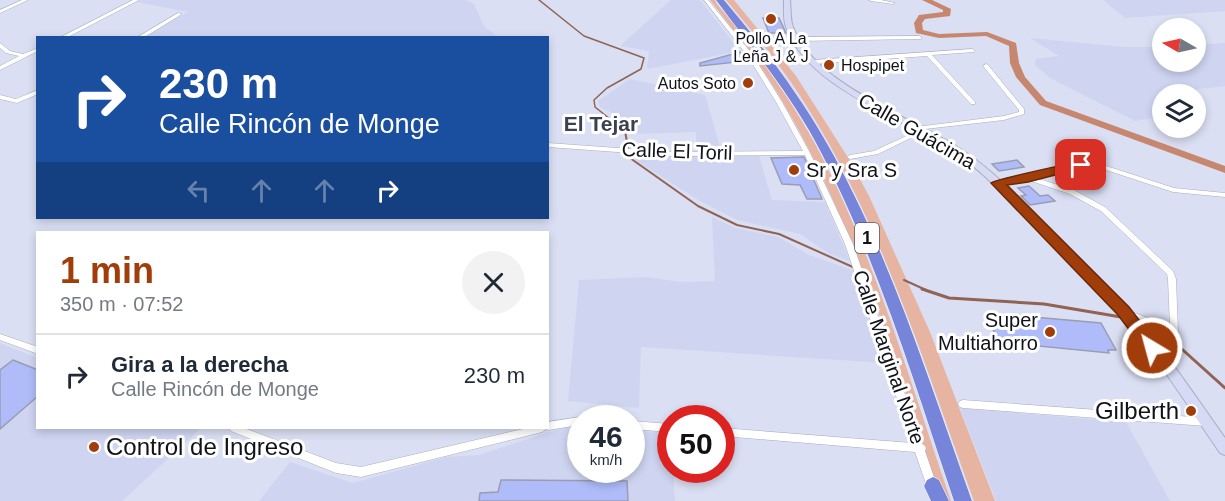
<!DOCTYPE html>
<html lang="es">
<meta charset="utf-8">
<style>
:root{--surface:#fff;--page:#f2f2f3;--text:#1f2937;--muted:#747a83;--line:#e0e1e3;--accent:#a13d0a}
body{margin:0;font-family:Arial,sans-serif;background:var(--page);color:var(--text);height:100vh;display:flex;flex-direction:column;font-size:22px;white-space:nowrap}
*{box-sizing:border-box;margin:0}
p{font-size:20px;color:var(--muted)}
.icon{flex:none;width:33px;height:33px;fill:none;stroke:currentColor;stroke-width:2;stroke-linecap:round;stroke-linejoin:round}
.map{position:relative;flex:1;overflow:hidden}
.drawer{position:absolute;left:36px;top:231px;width:513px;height:198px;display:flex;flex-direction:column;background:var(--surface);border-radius:0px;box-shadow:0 3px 9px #0003}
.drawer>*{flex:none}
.guide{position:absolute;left:36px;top:36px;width:513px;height:183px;border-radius:0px;box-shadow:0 3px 9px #0003;background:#1a4fa0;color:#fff;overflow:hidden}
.needle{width:39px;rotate:279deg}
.tools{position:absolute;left:1152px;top:18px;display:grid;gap:12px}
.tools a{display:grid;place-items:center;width:54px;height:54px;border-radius:50%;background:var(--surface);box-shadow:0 3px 9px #0003;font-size:30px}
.speed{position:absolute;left:567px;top:405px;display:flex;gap:12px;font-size:30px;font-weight:700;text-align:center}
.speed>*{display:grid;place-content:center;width:78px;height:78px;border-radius:50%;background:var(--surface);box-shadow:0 3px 9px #0003;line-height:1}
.speed small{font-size:15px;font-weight:400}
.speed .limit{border:9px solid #d22;background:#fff;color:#111}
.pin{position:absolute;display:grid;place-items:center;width:51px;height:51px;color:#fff;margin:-26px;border-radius:12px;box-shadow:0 3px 9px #0006}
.me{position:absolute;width:66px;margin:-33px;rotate:323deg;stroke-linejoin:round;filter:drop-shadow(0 0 4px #0008)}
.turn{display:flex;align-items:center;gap:21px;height:126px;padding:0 24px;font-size:27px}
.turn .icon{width:78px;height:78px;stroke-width:2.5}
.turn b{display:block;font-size:42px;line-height:51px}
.lanes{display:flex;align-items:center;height:57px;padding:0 24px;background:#0003;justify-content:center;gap:30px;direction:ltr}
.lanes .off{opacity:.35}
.round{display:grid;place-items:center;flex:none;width:63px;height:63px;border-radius:32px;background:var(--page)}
.head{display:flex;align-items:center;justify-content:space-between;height:102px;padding:0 24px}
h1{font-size:36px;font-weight:600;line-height:45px;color:var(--accent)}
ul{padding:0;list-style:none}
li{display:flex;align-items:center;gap:18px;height:84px;padding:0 24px;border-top:2px solid var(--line)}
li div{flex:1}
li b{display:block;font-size:22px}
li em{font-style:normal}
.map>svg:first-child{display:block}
</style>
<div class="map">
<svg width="1225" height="501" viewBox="0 0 1225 501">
<rect width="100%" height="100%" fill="#dadff3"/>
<path fill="#cfd5f1" d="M140,0H465L474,4L484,26L497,37H140L188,12L137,2Z
M671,0H700L740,51L647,69L649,51L620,46Z
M1103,0H1225V11L1125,18Z
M1030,38L1124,47H1162V62H1196V45L1225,43V86L1157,94L1162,105V116L1135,121L1050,78L1035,65L1036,59L1059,56Z
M630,79L705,95L720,147L696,145V132L631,134L628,126L615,114L600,107L598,101Z
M632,153L673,156H759L772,200L825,202L850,261L830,254L800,234L737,220L700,201L637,161Z
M712,217L735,228L778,237L809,255L855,271L885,363L641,347L639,408L568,401L579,280L647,277L679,282L715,281Z
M0,343L37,358L38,428H201L122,501H0Z
M960,408L1126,422L1170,501H996Z
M571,425L580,426V470H632V430L670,433V470H673L675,501H259L290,462L353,483L446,457L479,455Z"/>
<path fill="#e7b4a1" d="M710,0H715L717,4C757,52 793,101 822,157C878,266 911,386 951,501H943L936,486C894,356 853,222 784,104C763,67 736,34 710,0Z
M726,0H734L796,76L849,159L869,196L930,332L995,501H974C925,366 883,227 806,105C783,68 754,33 726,0Z"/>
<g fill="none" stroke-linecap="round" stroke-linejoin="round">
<path stroke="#906354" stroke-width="1.5" d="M539,0L584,36L644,58L641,69L607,88L594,100L595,107L620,127"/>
<path stroke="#906354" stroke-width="2" d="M618,125L625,131L630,158L698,206L737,225L779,234L855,268
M904,280L926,290"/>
<path stroke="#906354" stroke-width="3" d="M922,289L949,298L1044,304L1121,317
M1141,324L1164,333L1225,388"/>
<path fill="#c7866e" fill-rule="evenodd" d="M922,0H932L951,9L950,16L925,19L922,23L923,30L939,34L987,32L1016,43L1019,63L1025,77L1046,101L1225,166V173L1040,105L1016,77L1010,63L1009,46L986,36L939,38L916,33L914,23L919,15L943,12V10Z"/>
</g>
<path fill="#afbcf9" stroke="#999db1" stroke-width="1.5" d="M763,18H779L786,33H769Z
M740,52L746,61L700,66V63Z
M804,157L822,199H807L800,185L782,184L771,158Z
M1017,160L1024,167L999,171L992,164Z
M1029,186L1040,196L1048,195L1055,201L1030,205L1021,196L1026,195L1018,188Z
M987,313L1101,323L1116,350H1108L1109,353L998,342Z
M13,360L38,370V396L0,429V370Z
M501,480L627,481L628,501H479L480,493L498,492Z"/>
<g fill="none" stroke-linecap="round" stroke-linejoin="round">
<defs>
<path id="street" d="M22,0H28L0,13V10Z
M133,0H139L66,38H59Z
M704,0H708L752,54L782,102L810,153L853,244L922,444L924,445L926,448L925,451L942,501H932L915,452L722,436V428L912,443L845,244L805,155L673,156L548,147V143L673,152L803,151L776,102L747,55Z
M869,0H881L895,3L893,4L871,1Z
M178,13L182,14L143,38H136Z
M919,36L921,37V39L795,41L792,39L795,37Z
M0,43L10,51L23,54L38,48V51L0,70V66L19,56L6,53L0,48Z
M972,49L975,51L974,52L932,55L975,102V104H971L927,56L814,64L811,62L814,60Z
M986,64L988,65L1024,109V114L1004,120L925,129V131L878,154L850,159L847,157L850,155L874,151L919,130L916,129V127L1004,116L1019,112V110L983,66Z
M38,90V94L17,103L0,99V95L16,99Z
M1097,163L1174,188L1225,193V197L1173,192L1097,167L1070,169L1036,178L1074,190L1105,207L1173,271L1176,279L1178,332L1177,334L1174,335L1171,334L1122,314L1121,312L1122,310L1125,309L1170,327L1168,279L1167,274L1101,211L1070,194L1028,180L997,185L994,183L997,181L1028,176L1070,165Z
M0,334L38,347V354L0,340Z
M963,400L1206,418L1209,419L1211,422L1209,425L1206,426L963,408L960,407L958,404L960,401Z
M580,417L584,418H580V425L548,430L546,429L542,432L361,477L336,473L231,431L229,428H244L336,463L361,467L527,428H548V422Z
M632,421L670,424V432L632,429Z"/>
<path id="secondary" d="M784,0H790C791,8 790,19 793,27C815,85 910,116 959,148C995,171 1024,203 1053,233C1083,263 1114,292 1142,324C1172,361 1198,400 1225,438V455L1220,453C1191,411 1164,367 1131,328C1104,296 1075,268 1047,239C1017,208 989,176 954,152C903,117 808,89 786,27C783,19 784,8 784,0Z"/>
<path id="highway" d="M716,0H724C761,44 796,90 825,140C890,253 928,379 972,501H954C913,379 876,255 815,141C787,90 750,46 716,0Z
M933,477L939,480L949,501H931L924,486L927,480Z"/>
</defs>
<use href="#street" stroke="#a9aec1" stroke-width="1"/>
<use href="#secondary" stroke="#a9aec1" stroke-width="2"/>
<use href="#highway" stroke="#fff" stroke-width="1"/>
<use href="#street" fill="#fff" fill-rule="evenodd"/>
<use href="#secondary" fill="#d6daf4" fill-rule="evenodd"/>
<use href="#highway" fill="#7684d9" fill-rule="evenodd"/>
</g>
<path fill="#a13d0a" stroke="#692806" stroke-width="1.5" d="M1081,161L1087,165L1086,167L1028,182L1007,185L1129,307L1157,343L1160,348L1157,352L1152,354L1146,352L1118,315L991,183C995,179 1069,164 1081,161Z"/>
<g fill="#a13d0a" stroke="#fff" stroke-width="2">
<circle cx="771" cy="19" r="6"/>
<circle cx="829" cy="65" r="6"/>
<circle cx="748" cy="83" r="6"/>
<circle cx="794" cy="170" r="6"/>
<circle cx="1050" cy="332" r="6"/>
<circle cx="1191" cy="411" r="6"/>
<circle cx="94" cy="447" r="6"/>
</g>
<g text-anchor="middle" stroke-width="6" stroke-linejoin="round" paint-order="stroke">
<g font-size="16" fill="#101219" stroke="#fff">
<text x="771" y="44">Pollo A La<tspan x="771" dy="18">Leña J &amp; J</tspan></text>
<text x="841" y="71" text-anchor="start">Hospipet</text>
<text x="736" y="89" text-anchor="end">Autos Soto</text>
</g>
<rect fill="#fff" stroke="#58595e" stroke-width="1.5" x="855" y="223" width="24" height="30" rx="4.5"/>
<g font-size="18" font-weight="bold" fill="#101219">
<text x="867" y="244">1</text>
</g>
<g font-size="20" fill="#101219" stroke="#fff">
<text transform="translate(917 131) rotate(30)" y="7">Calle Guácima</text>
<text transform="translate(677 151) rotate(2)" y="7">Calle El Toril</text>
<text transform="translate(889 357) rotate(71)" y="7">Calle Marginal Norte</text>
</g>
<g font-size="20" fill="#101219" stroke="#fff" text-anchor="start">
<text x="806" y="177">Sr y Sra S</text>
<text x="1038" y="327" text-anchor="end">Super<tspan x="1038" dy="23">Multiahorro</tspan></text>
</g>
<g font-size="21" font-weight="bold" fill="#3c4050" stroke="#fff">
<text x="601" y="131">El Tejar</text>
</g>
<g font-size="24" fill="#101219" stroke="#fff" text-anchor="end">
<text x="1179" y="419">Gilberth</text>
<text x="106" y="455" text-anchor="start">Control de Ingreso</text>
</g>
</g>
</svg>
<div class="tools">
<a><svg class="needle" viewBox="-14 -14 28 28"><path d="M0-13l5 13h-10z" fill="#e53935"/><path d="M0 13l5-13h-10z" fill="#747a83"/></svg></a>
<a><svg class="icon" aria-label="layers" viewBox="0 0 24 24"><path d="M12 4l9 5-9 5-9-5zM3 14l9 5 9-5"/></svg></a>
</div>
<div class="speed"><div>46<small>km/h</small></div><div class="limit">50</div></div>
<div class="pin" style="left:1081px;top:165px;background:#d93025"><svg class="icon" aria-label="arrive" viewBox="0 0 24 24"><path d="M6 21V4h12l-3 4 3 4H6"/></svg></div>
<svg class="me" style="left:1152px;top:348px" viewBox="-20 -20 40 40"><circle r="17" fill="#a13d0a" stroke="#fff" stroke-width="3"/><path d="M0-11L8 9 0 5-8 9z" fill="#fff"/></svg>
<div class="guide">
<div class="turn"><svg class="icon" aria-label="right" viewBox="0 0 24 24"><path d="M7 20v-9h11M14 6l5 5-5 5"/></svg><div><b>230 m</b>Calle Rincón de Monge</div></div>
<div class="lanes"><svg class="icon off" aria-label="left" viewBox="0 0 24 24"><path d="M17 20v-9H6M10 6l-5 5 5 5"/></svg><svg class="icon off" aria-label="ahead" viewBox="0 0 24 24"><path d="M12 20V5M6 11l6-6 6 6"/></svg><svg class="icon off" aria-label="ahead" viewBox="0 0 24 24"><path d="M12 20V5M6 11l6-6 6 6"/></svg><svg class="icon" aria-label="right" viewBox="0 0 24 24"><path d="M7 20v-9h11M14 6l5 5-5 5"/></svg></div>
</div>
<section class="drawer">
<div class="head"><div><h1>1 min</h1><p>350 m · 07:52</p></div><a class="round"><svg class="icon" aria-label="close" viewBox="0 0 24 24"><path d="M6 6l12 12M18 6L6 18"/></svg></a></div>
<ul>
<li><svg class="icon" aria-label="right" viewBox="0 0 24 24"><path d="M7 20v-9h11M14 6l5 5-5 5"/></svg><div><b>Gira a la derecha</b><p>Calle Rincón de Monge</p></div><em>230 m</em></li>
</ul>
</section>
</div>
